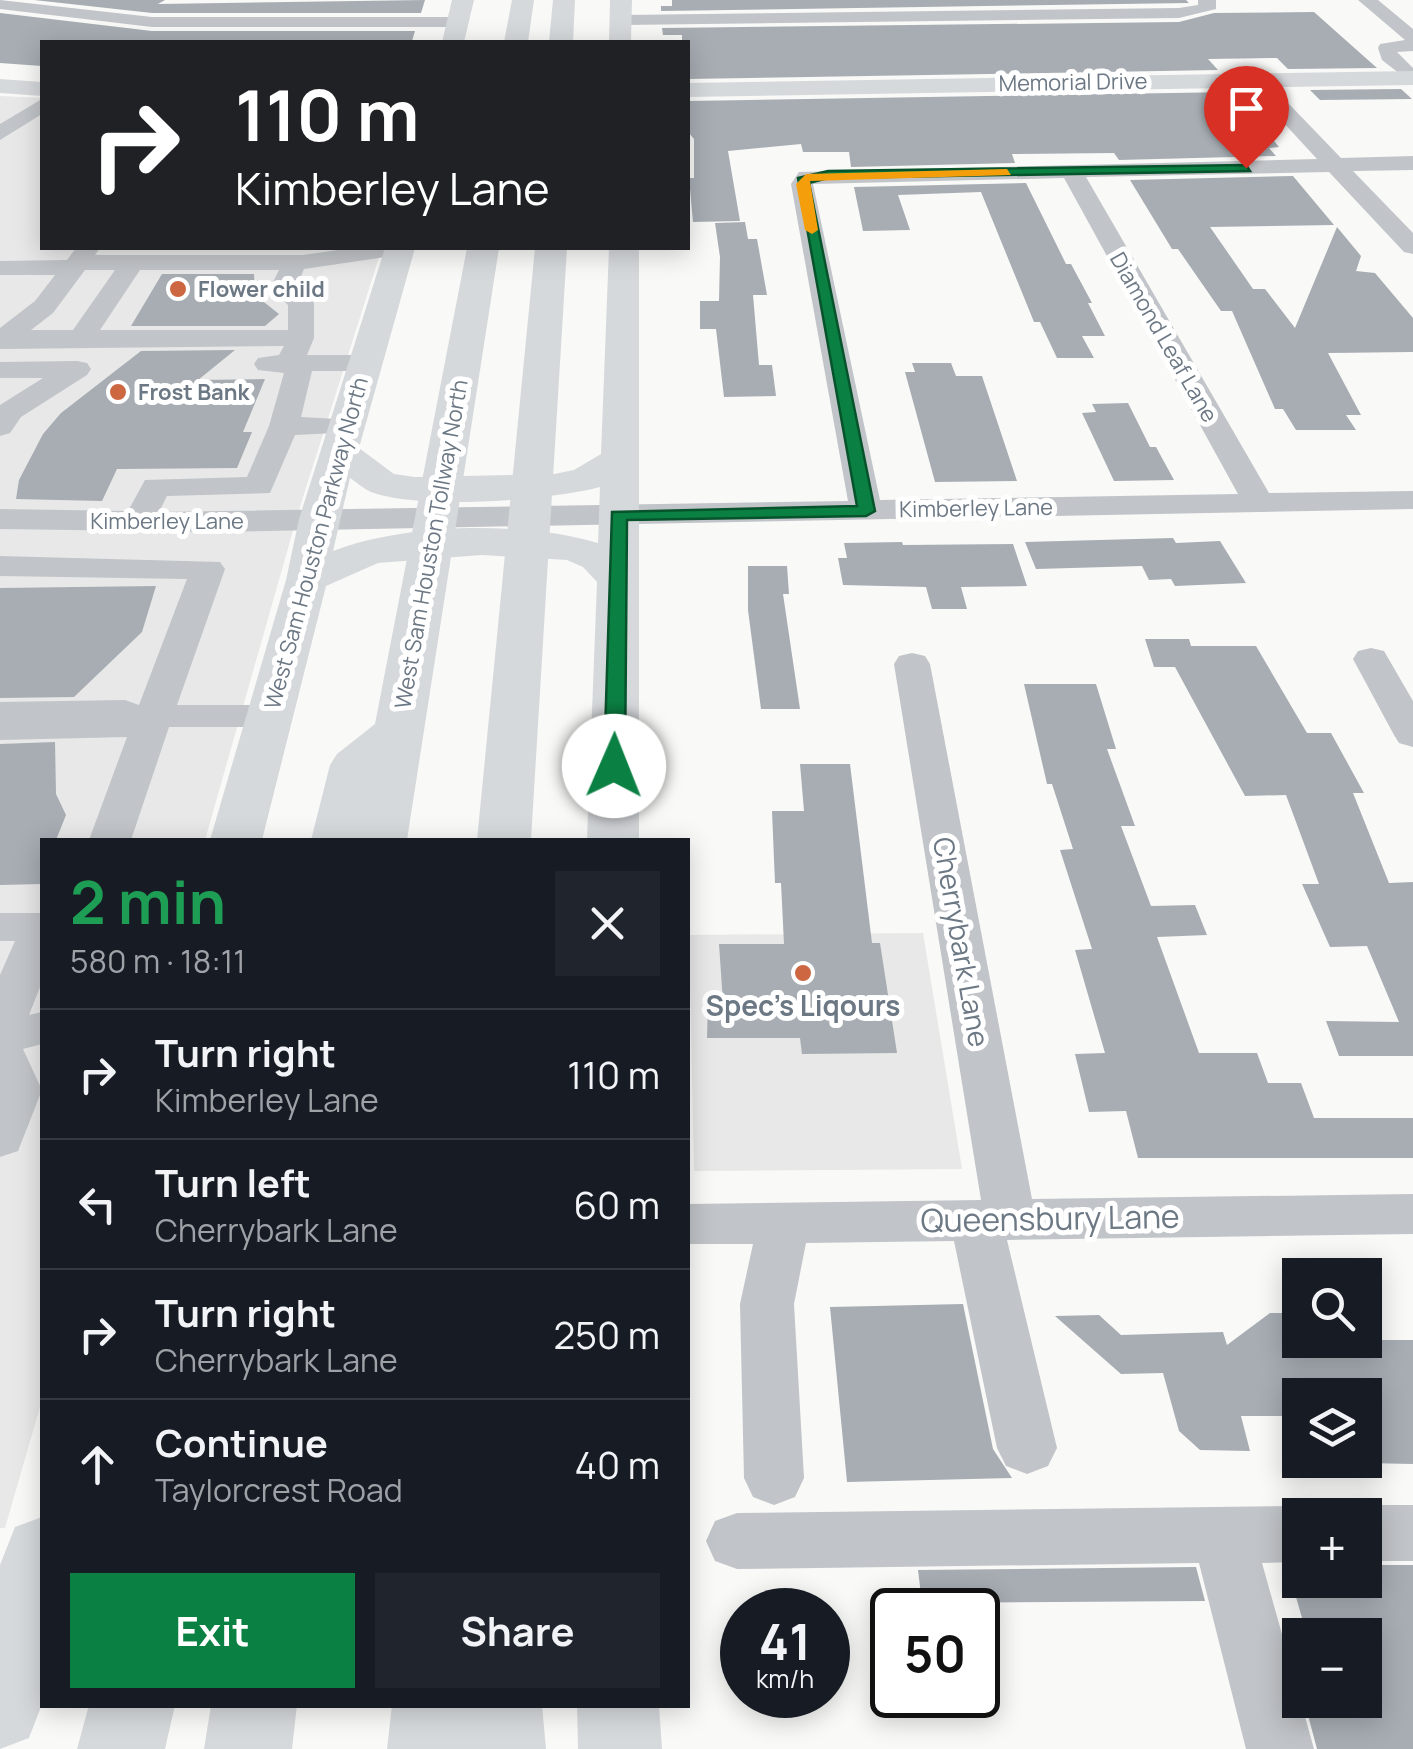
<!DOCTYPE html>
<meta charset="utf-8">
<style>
:root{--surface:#171b24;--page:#20242c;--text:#f1f3f6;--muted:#9ea1a6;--line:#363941;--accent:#0b8043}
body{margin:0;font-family:Manrope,sans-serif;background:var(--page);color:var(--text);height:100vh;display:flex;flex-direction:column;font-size:38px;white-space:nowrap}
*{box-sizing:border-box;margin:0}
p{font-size:32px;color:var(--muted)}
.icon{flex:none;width:55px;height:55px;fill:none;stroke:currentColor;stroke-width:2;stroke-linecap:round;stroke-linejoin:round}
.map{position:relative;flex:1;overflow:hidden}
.details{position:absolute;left:40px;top:838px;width:650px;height:870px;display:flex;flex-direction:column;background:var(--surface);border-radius:0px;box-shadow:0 5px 25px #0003}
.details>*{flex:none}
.top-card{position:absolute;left:40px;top:40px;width:650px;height:210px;border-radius:0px;box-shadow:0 5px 25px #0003;background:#202124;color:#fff;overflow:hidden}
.buttons{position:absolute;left:1282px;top:1258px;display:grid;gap:20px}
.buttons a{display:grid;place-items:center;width:100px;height:100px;border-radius:0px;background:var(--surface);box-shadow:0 5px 25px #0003;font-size:50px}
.speed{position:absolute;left:720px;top:1588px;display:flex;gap:20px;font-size:50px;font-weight:700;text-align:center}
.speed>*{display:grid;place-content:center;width:130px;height:130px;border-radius:50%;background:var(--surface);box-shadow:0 5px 25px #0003;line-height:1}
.speed small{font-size:25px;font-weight:400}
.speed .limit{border:5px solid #111;border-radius:15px;background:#fff;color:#111}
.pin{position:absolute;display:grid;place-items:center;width:85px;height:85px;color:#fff;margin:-102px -42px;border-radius:50% 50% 50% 0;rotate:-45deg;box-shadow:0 0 10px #0007}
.pin .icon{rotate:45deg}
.me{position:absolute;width:110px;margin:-55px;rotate:1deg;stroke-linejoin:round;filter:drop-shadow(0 0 8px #0008)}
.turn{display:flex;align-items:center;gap:35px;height:210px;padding:0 30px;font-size:45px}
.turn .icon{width:130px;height:130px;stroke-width:2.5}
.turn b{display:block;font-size:70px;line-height:85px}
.round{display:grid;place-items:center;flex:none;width:105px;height:105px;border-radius:0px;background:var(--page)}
.summary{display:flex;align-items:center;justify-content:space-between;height:170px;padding:0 30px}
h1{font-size:60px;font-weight:700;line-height:75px;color:#1e9e55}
.cta{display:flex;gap:20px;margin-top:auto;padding:20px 30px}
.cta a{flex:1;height:115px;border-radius:0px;background:var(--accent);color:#fff;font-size:40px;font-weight:700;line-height:115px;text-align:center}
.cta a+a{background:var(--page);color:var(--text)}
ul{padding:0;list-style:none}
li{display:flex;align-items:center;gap:30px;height:130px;padding:0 30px;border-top:2px solid var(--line)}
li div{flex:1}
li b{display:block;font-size:38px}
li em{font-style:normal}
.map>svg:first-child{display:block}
</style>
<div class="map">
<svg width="1413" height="1749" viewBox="0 0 1413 1749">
<rect width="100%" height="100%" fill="#f9f9f7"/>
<path fill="#e7e8e7" d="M0,96L42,98V248H382L298,513L205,840H42V1400L5,1528H0Z
M923,933L962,1169L694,1171L689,935Z"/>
<path fill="#a7adb3" d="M34,0H165L158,4L425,0L421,13H152Z
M672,0H1186L1189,3L661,11V6H672Z
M1314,12L1377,68L1288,69L1277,58L1208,59L1218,70L688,79V41H682V35H663L662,28L1179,22L1214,13Z
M0,13L152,31H415L412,41L371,42H42V66L0,63Z
M1401,89L1412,99L1320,100L1310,90Z
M1234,92L1279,147L1269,148L1276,156L1119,160L1114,153L1012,154L1015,163L851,167L849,152H803L801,144L728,151L740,221L693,222L689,178H694V139L688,132V101Z
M1293,176L1334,225L1210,227L1253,289H1265L1295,328L1337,227L1361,256L1356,271L1375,273L1413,318V352L1328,353L1361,415H1346L1356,430H1296L1283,409H1275L1232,311H1221L1178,249H1172L1130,180Z
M1026,183L1066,264H1071L1092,303H1088L1105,336H1082L1094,358H1057L1040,322H1034L981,192L898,195L910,230L863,231L854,187Z
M745,222L748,239H757L767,295H753L759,365H772L776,396L724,397L716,329H700V301H719L720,257L715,223Z
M162,274H254L255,295L279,314L265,326H131Z
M235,350L198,380L265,379L243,432H252L237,468L117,469L102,501L16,499L19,480L43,434L61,413L141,351Z
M912,363H951L956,376H982L1017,481L935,482L905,372H915Z
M1128,403L1150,447H1156L1174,480L1114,481L1082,413L1096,412L1092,404Z
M1173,538L1176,543L1220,541L1246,583L1175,586L1171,579L1149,580L1142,566L1036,569L1025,542Z
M902,542L903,545L1013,544L1027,586L961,587L967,609H932L926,587L843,585L838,558H847L844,543Z
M748,566H787L789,594H783L800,709H761L748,610Z
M156,586L142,632L74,697L0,698V588Z
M1145,639H1189L1191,646H1256L1307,733H1331L1364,793H1353L1389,883L1413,882V1056H1339L1326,1021L1399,1022L1367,946L1330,947L1302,884H1319L1286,795L1245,796L1175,667H1154Z
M1024,684H1096L1116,749H1107L1135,826H1121L1151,906L1195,905L1207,935L1157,937L1199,1053H1257L1268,1083H1301L1314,1118H1413V1158H1138L1126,1111L1089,1112L1075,1054L1105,1053L1075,950L1092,949L1060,850L1073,849L1052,784H1047Z
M55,742L56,794L66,815L56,840H42V884L0,885V744Z
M800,764H850L872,943H880L897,1053L802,1054L800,1038H707L708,1002H723L719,944H784L781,883H775L772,811H804Z
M963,1304L993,1449L1012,1478L847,1482L830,1307Z
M1270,1313H1300V1340H1413V1464L1365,1463V1395H1289L1296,1416H1241L1250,1451L1200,1450L1179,1431L1163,1373L1121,1374L1055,1316L1099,1315L1121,1335L1223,1332L1227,1345Z
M1365,1565H1413V1749H1317L1304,1700H1365V1635H1307L1291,1580H1365Z
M1196,1567L1205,1601L922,1603L918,1570Z"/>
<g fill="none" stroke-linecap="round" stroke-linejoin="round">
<path fill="#c1c4c8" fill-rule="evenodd" d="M0,0L152,17H456L465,22L456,27H152L0,9Z
M1198,0H1216V9L1179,18L622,25L613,20L622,15L1179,8L1198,5Z
M1358,0H1378L1413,29V51L1397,52L1413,68V84L1382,60L1378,48L1380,44L1405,40Z
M1254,73L1261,75L1341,158L1413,156V170L1353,171L1413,233V254L1404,252L1329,172L1086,177L1269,493L1413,491V509L216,532L0,529V509L128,511L145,480L247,477L269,426L284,373L258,370L254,364L258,358L279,355L284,346L0,349V328L35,301L55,275H0V261L67,260L76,248H100L95,255H303L352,248H411L399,255L304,269L297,286L314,303V338L307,355H366L380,363L366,371H312L301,417L357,420L362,426L357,432L295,435L270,493L167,496L159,512L848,501L791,184L799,172L1317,159L1247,83V75ZM1064,178L1238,494L880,500L813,184ZM85,270H115L73,330H31L53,313ZM140,270H279L270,288L288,305V330H100Z
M42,99V114L0,140V124Z
M77,361L87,363L91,369L87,375L21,417L10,433L0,436V405L43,378H0V362Z
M0,556L220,562L225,569L177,705H270L283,708L289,716L283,724L270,727H169L131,840H89L127,737L0,740V702L125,700L139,705L187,579L0,576Z
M1371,648L1384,651L1413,701V747L1399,743L1394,735L1353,659L1358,651Z
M912,653L925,656L930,664L1032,1199L1413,1194V1234L1007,1240L1057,1448L1048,1466L1027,1474L1006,1466L997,1448L954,1241L806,1243L794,1304L804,1478L795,1497L774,1505L753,1497L744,1478L740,1304L753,1244H688V1204L981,1200L894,664L899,656Z
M0,913H42V982L29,1015L42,1012V1044L23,1049L42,1090L18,1151L0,1157V975L15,941H0Z
M1365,1505H1413V1561H1365V1515H1342Z
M1300,1506L1322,1515H1300V1562L1262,1563L1314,1749H1246L1199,1563L737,1569L715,1561L706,1541L715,1521L737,1513Z"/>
<path fill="#d6d9dc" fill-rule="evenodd" d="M452,0H474L464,42H442Z
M610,0H632L631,42H609Z
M1413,71V85L688,97V83Z
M0,79L42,82V96L0,93Z
M385,248H415L359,448L394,474L415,477L554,474L574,470L601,454L609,248H639V840H587L597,582L583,567L567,560L482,555L378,563L326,586L262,840H210L286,580L299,519ZM350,478C356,482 363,488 369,491C414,511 553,500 600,487L598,543C523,521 407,523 333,551Z
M42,1517V1704L29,1738L0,1749V1565L15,1527Z
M577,1705H659L662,1749H578Z"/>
<path fill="#d6d9dc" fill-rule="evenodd" d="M512,0H534L528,42H504Z
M553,0H575L573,42H549Z
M467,248H499L407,840H311L330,765L337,754L375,724Z
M535,248H567L531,840H477Z
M89,1705H175L165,1749H77Z
M211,1705H297L292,1749H204Z
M392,1705H542L546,1749H387Z"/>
</g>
<path fill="#0b8043" stroke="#07532c" stroke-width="2.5" d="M1246,165L1250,171L828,178L809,183L875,511L866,516L627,520L625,766L614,772L607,770L604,766L612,512L857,506L798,178L828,171Z"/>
<path fill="#f59e0b" d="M1007,169L1011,175L810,181L818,230L812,234L805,230L796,184L806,174Z"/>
<g fill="#cd6742" stroke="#fff" stroke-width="4">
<circle cx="178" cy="289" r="10"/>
<circle cx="118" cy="392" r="10"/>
<circle cx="803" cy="973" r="10"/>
</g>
<g text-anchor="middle" stroke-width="10" stroke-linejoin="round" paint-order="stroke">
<g font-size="22" fill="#6c7884" stroke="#fff">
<text transform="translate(1073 82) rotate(-1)" y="8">Memorial Drive</text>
<text transform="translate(1164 337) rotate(60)" y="8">Diamond Leaf Lane</text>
<text transform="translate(976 508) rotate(-1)" y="8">Kimberley Lane</text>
<text x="167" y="529">Kimberley Lane</text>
<text transform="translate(316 543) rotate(-75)" y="8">West Sam Houston Parkway North</text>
<text transform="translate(431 544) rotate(-80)" y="8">West Sam Houston Tollway North</text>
</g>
<g font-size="22" font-weight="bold" fill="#6c7884" stroke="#fff" text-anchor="start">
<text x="198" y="297">Flower child</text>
<text x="138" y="400">Frost Bank</text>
</g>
<g font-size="28" fill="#6c7884" stroke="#fff">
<text transform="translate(961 942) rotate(80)" y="10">Cherrybark Lane</text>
</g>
<g font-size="28" font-weight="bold" fill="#6c7884" stroke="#fff">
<text x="803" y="1016">Spec's Liqours</text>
</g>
<g font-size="32" fill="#6c7884" stroke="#fff">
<text transform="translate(1050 1219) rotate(-1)" y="11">Queensbury Lane</text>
</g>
</g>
</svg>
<div class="buttons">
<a><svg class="icon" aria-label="search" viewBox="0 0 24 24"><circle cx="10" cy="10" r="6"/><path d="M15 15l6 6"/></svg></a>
<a><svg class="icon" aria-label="layers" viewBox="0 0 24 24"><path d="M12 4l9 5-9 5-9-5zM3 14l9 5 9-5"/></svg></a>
<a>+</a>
<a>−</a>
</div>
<div class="speed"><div>41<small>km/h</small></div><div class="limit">50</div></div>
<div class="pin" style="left:1246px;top:168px;background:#d93025"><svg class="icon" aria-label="arrive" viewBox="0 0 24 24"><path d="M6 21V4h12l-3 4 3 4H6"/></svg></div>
<svg class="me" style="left:614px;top:766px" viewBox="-20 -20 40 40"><circle r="19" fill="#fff"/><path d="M0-13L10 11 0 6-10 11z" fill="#0b8043"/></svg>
<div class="top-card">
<div class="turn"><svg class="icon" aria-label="right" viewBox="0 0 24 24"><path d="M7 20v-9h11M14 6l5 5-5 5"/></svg><div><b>110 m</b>Kimberley Lane</div></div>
</div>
<section class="details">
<div class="summary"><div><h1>2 min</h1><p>580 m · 18:11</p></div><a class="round"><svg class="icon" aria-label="close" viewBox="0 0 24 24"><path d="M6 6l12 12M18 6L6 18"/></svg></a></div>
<ul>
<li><svg class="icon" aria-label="right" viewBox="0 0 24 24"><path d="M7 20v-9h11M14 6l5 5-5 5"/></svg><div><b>Turn right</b><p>Kimberley Lane</p></div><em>110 m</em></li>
<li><svg class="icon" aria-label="left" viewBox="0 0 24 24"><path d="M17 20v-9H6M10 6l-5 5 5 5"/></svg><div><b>Turn left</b><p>Cherrybark Lane</p></div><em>60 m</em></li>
<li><svg class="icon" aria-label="right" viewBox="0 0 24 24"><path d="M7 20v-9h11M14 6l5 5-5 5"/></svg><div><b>Turn right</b><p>Cherrybark Lane</p></div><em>250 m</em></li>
<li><svg class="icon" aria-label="ahead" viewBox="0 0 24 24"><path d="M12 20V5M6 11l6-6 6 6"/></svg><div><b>Continue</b><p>Taylorcrest Road</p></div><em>40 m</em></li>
</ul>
<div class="cta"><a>Exit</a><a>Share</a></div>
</section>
</div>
